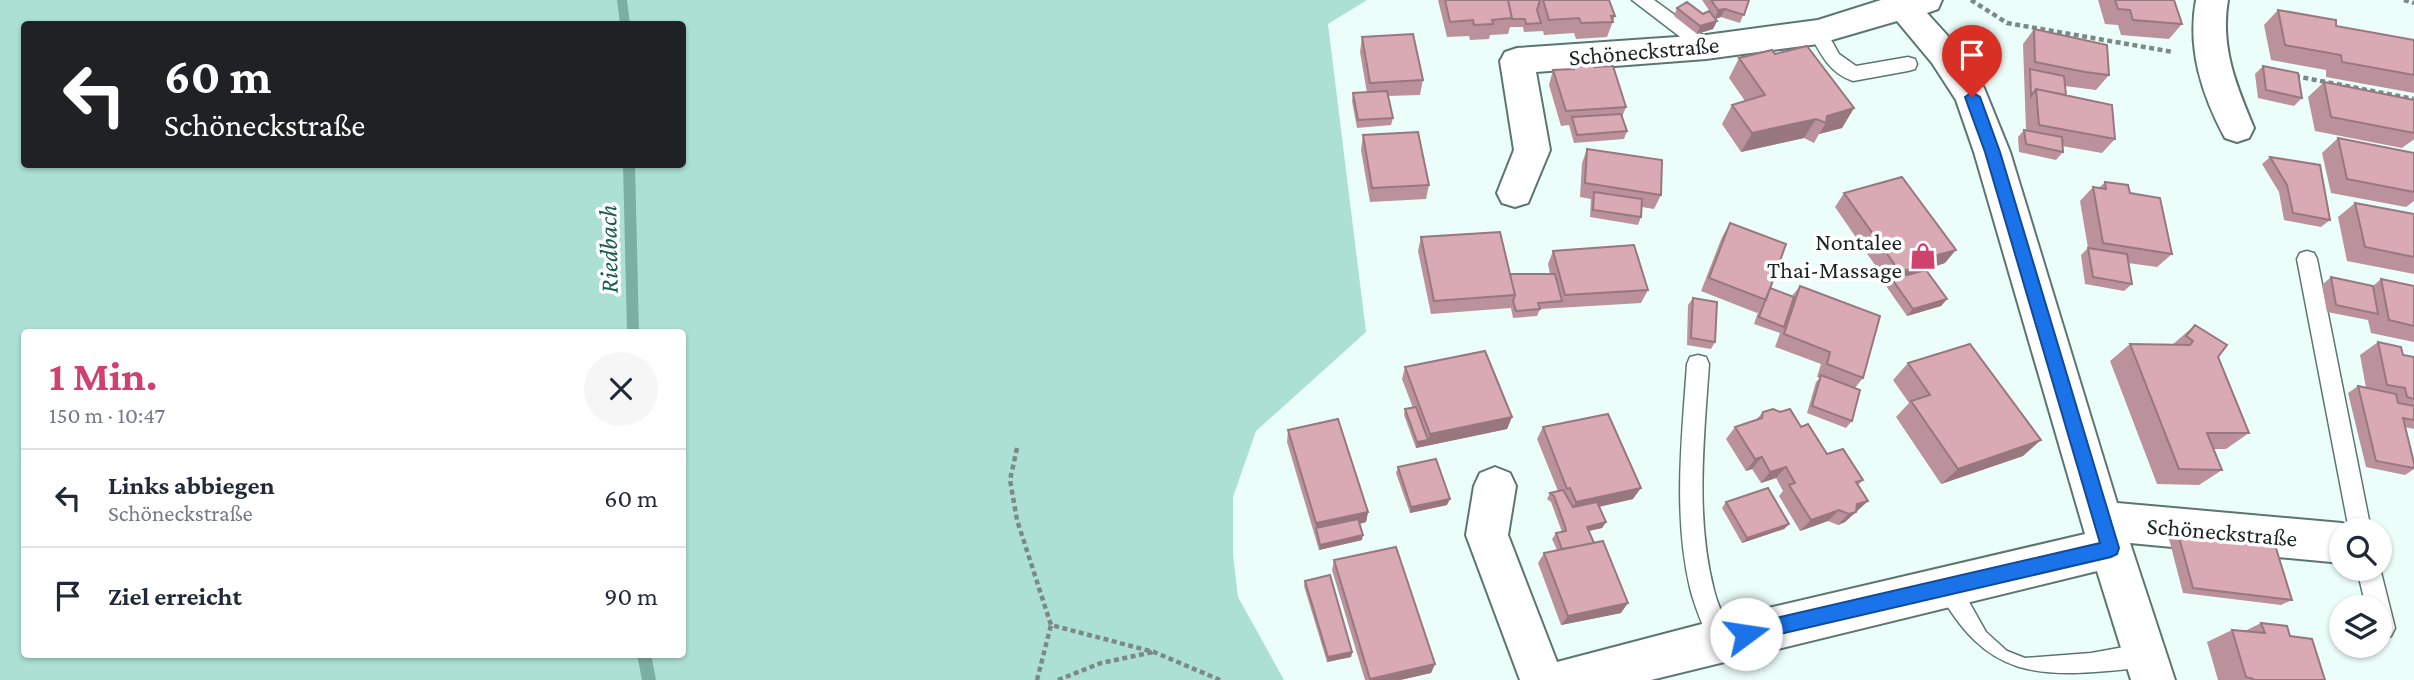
<!DOCTYPE html>
<html lang="de">
<meta charset="utf-8">
<style>
:root{--surface:#fff;--page:#f6f6f7;--text:#1f2937;--muted:#747a83;--line:#e0e1e3;--accent:#cf4270}
body{margin:0;font-family:"Crimson Pro",serif;background:var(--page);color:var(--text);height:100vh;display:flex;flex-direction:column;font-size:26px;white-space:nowrap}
*{box-sizing:border-box;margin:0}
p{font-size:23px;color:var(--muted)}
.icon{flex:none;width:38px;height:38px;fill:none;stroke:currentColor;stroke-width:2;stroke-linecap:round;stroke-linejoin:round}
.map{position:relative;flex:1;overflow:hidden}
.sheet{position:absolute;left:21px;top:329px;width:665px;height:329px;display:flex;flex-direction:column;background:var(--surface);border-radius:7px;box-shadow:0 2px 5px #0004}
.sheet>*{flex:none}
.top-card{position:absolute;left:21px;top:21px;width:665px;height:147px;border-radius:7px;box-shadow:0 2px 5px #0004;background:#202124;color:#fff;overflow:hidden}
.controls{position:absolute;left:2329px;top:518px;display:grid;gap:14px}
.controls a{display:grid;place-items:center;width:63px;height:63px;border-radius:50%;background:var(--surface);box-shadow:0 2px 5px #0004;font-size:35px}
.pin{position:absolute;display:grid;place-items:center;width:60px;height:60px;color:#fff;margin:-72px -30px;border-radius:50% 50% 50% 0;rotate:-45deg;box-shadow:0 0 7px #0007}
.pin .icon{rotate:45deg}
.me{position:absolute;width:77px;margin:-38px;rotate:76deg;stroke-linejoin:round;filter:drop-shadow(0 0 5px #0008)}
.turn{display:flex;align-items:center;gap:24px;height:147px;padding:0 28px;font-size:32px}
.turn .icon{width:91px;height:91px;stroke-width:2.5}
.turn b{display:block;font-size:49px;line-height:60px}
.round{display:grid;place-items:center;flex:none;width:74px;height:74px;border-radius:37px;background:var(--page)}
.headline{display:flex;align-items:center;justify-content:space-between;height:119px;padding:0 28px}
h1{font-size:42px;font-weight:700;line-height:52px;color:var(--accent)}
ul{padding:0;list-style:none}
li{display:flex;align-items:center;gap:21px;height:98px;padding:0 28px;border-top:2px solid var(--line)}
li div{flex:1}
li b{display:block;font-size:26px}
li em{font-style:normal}
.map>svg:first-child{display:block}
</style>
<div class="map">
<svg width="2414" height="680" viewBox="0 0 2414 680">
<rect width="100%" height="100%" fill="#ecfef9"/>
<path fill="#ace0d4" fill-rule="evenodd" d="M0,0H1367L1328,24L1366,332L1256,431L1233,497V555L1238,597L1284,680H0ZM682,24V164H24V24ZM24,332H682V654H24Z"/>
<g fill="none" stroke-linecap="round" stroke-linejoin="round">
<path fill="#7cafa3" fill-rule="evenodd" d="M617,0H627L630,24H620Z
M623,164H635L639,332H627Z
M637,654H651L656,680H642Z"/>
<defs>
<path id="service" d="M1632,0H1654L1712,42L1715,47L1712,52H1700Z
M1818,25L1824,27L1839,54L1856,66L1908,57L1915,59L1917,64L1915,69L1908,71L1853,81C1829,73 1820,53 1809,32L1812,27Z
M2307,251L2314,253L2317,259L2371,530H2349L2297,259L2300,253Z
M1698,355L1706,357L1709,364C1704,438 1695,517 1714,590C1718,607 1727,623 1733,640L1729,648L1721,652L1713,648C1704,629 1695,608 1690,588C1673,515 1682,438 1687,364L1690,357Z
M2380,568L2395,628L2391,636L2383,639L2380,638V607H2366L2357,569Z
M1947,574L1955,577L1986,632L2007,651L2025,658L2091,653L2146,643L2154,647L2158,655L2154,663L2146,667C2035,680 1986,680 1935,585L1939,577Z"/>
<path id="minor" d="M1881,0H1942L1938,9L1927,13L1956,45L1984,88L2010,152L2117,503L2342,523L2357,530H2342V563L2130,543L2175,680H2131L2097,571L1651,680H1520L1466,535L1474,486L1480,473L1495,467L1510,473L1516,486L1508,535L1557,662L1721,619L2085,534L1974,152L1956,100L1932,63L1897,21L1818,44L1706,59L1536,72L1550,150L1528,203L1515,207L1502,203L1497,193L1514,150L1500,61L1505,52L1517,48L1706,35L1818,20Z
M2196,0H2228C2220,47 2236,85 2254,128L2249,138L2237,142L2225,138C2202,95 2187,49 2196,0Z"/>
</defs>
<use href="#service" stroke="#5b766f" stroke-width="3"/>
<use href="#minor" stroke="#5b766f" stroke-width="4"/>
<path stroke="#7c8a86" stroke-width="4.5" stroke-dasharray="5 3.5" stroke-linecap="butt" d="M1971,0L2007,23L2173,52
M2404,0L2414,3
M2295,76L2414,99
M1017,448L1010,480L1017,520L1051,625L1154,652L1220,680
M1037,680L1051,625
M1058,680L1101,663L1153,652"/>
<use href="#service" fill="#fff" fill-rule="evenodd"/>
<use href="#minor" fill="#fff" fill-rule="evenodd"/>
</g>
<path fill="#bb929b" d="M1438,0H1609L1615,16L1607,37L1576,39L1574,33L1544,35L1543,31L1524,32L1523,27H1510L1508,34L1490,35L1489,39L1470,40L1469,36L1447,37Z
M1702,0H1749L1740,23L1721,17L1715,19Z
M2098,0H2174L2182,24L2169,39L2121,35L2118,25L2105,24Z
M1677,8L1703,14L1717,21L1713,29L1697,34L1674,16Z
M2278,10L2336,26L2414,40V93L2326,77V70L2271,60L2264,25Z
M2034,29L2109,75L2096,90L2065,86L2066,95L2115,139L2102,153L2062,146L2063,152L2056,160L2019,152L2018,137L2024,130H2026L2023,44Z
M1362,37L1423,80L1420,95L1388,96L1393,118L1391,125L1357,128L1352,101L1353,93H1367L1360,52Z
M1775,54L1854,108L1842,128L1819,134L1814,143L1804,138L1741,152L1722,124L1732,105L1745,101L1729,78L1739,58Z
M1573,66L1594,67L1626,107L1622,117L1627,131L1624,139L1574,143L1569,125L1561,126L1549,85L1553,70L1572,69Z
M2263,66L2302,98L2294,106L2258,98L2255,74Z
M2324,82L2414,100V140H2413L2402,148L2315,131L2308,97Z
M1363,135L1429,185L1426,199L1370,202L1361,150Z
M2338,138L2414,153V201L2406,207L2331,193L2322,153Z
M1587,149L1661,195L1654,209L1642,207L1641,217L1638,225L1590,217L1591,199L1580,197L1582,163Z
M2270,157L2330,220L2321,227L2284,220L2279,192L2262,164Z
M2105,182L2130,193L2172,254L2157,267L2128,263L2132,284L2124,291L2085,284L2081,255L2088,248L2080,201L2093,187L2099,188Z
M1844,193L1945,263L1926,270L1947,299L1941,306L1907,316L1886,286L1888,284L1835,207Z
M2355,203L2414,214V274L2347,261L2338,217Z
M1730,223L1770,288L1792,296L1800,286L1863,378L1855,388L1852,421L1846,428L1807,413L1816,382L1820,378L1817,377L1821,364L1775,347L1780,333L1754,324L1758,312L1757,313L1701,291L1722,237Z
M1421,237L1510,274H1550L1548,264L1553,251L1648,290L1641,303L1540,309L1537,316L1513,318L1511,308L1431,314L1418,251Z
M2331,277L2373,286L2381,279L2414,286V342L2371,333L2368,320L2327,312L2322,285Z
M1693,298L1715,342L1711,349L1687,345L1688,305Z
M2195,325L2218,357L2249,433L2226,449H2213L2222,470L2199,485L2157,484L2110,361L2130,344L2172,345Z
M2378,342L2403,355L2414,357V429L2405,427L2414,463V469L2405,475L2366,467L2348,393L2358,386L2366,388L2360,355Z
M1908,363L2023,456L1941,484L1896,417L1909,403L1893,380Z
M1405,367L1512,417L1507,429L1416,448L1404,415L1405,409L1413,408L1402,379Z
M1763,412L1801,427L1827,454L1863,480L1858,485L1868,501L1845,522L1838,525L1828,521L1800,531L1779,496L1783,491L1776,478L1761,483L1752,469L1746,471L1726,439L1735,427L1756,420Z
M1543,427L1633,499L1599,507L1606,522L1602,528L1589,531L1621,613L1561,625L1538,563L1544,553L1557,550L1552,539L1556,533L1562,532L1551,502L1547,499L1550,493L1558,491L1537,439Z
M1288,430L1368,512L1366,522L1360,524L1362,540L1319,550L1287,442Z
M1398,467L1447,505L1410,513L1396,473Z
M1726,502L1789,524L1784,529L1742,543L1722,508Z
M2178,534L2292,600L2281,605L2183,593L2169,539Z
M1334,560L1435,664L1431,673L1400,680H1365L1332,570Z
M1305,581L1352,652L1351,657L1327,662L1304,586Z
M2261,623L2290,636L2325,680H2218L2207,642L2232,630L2245,631Z"/>
<path fill="#98777e" d="M1725,9L1721,17L1715,19L1718,10Z
M1717,21L1713,29L1697,34L1700,26Z
M1854,108L1842,128L1819,134L1826,123L1827,116Z
M1816,119L1804,138L1741,152L1752,133Z
M1956,250L1945,263L1927,268L1920,277L1893,281L1900,272L1926,258Z
M1947,299L1941,306L1907,316L1913,309Z
M1512,417L1507,429L1426,446L1430,434Z
M1428,440L1426,446L1416,448L1417,442Z
M2041,440L2023,456L1941,484L1958,469Z
M1762,457L1752,469L1746,471L1755,459Z
M1786,467L1776,478L1761,483L1770,472Z
M1641,488L1633,499L1570,513L1576,502Z
M1450,499L1447,505L1410,513L1411,507Z
M1868,501L1845,522L1838,525L1857,504Z
M1839,510L1828,521L1800,531L1811,520Z
M1368,512L1366,522L1317,533L1316,528V523Z
M1606,522L1602,528L1583,532L1587,527Z
M1789,524L1784,529L1742,543L1747,538Z
M1363,535L1362,540L1319,550L1320,545Z
M1628,603L1621,613L1561,625L1568,616Z
M1352,652L1351,657L1327,662L1328,657Z
M1435,664L1431,673L1400,680H1370Z"/>
<path fill="#d9aab4" stroke="#98777e" stroke-width="2" d="M1445,0H1508L1512,18L1492,20L1493,24L1474,25L1473,20L1450,22Z
M1508,0H1540L1537,10L1541,23L1526,24L1525,19H1512Z
M1543,0H1609L1615,16H1611L1613,22L1581,23L1579,18L1549,20Z
M1711,0H1749L1744,15L1725,9L1718,10Z
M2115,0H2174L2182,24L2133,20L2130,10L2118,9Z
M1687,2L1703,14L1709,11L1717,21L1700,26L1677,8Z
M2278,10L2336,20V26L2414,40V75L2342,62L2341,55L2285,45Z
M2034,29L2107,45L2109,75L2085,72L2035,62Z
M1413,34L1423,80L1370,83L1362,37Z
M1807,46L1854,108L1827,116L1826,123L1816,119L1752,133L1732,105L1765,95L1739,58L1772,50L1775,54Z
M1593,65L1594,67L1613,66L1626,107L1566,111L1553,70L1574,69L1573,66Z
M2263,66L2298,73L2302,98L2266,90Z
M2030,69L2064,76L2066,95L2036,89L2031,96Z
M2324,82L2414,100V133L2331,117Z
M2036,89L2112,105L2115,139L2039,125Z
M1387,91L1393,118L1358,120L1353,93Z
M1621,114L1627,131L1577,135L1572,117Z
M2024,130L2062,137L2063,152L2026,144Z
M1418,132L1429,185L1372,188L1363,135Z
M2338,138L2414,153V192L2347,179Z
M1587,149L1662,160L1661,195L1585,183Z
M2270,157L2320,165L2330,220L2293,213L2287,185Z
M1902,177L1956,250L1926,258L1931,263L1900,272L1844,193Z
M2105,182L2128,185L2130,193L2160,198L2172,254L2103,243L2093,187L2106,189Z
M1594,192L1642,199L1641,217L1593,210Z
M2355,203L2414,214V257L2365,247Z
M1730,223L1786,244L1766,300L1709,278Z
M1500,232L1515,295L1434,301L1421,237Z
M1634,245L1648,290L1565,295L1553,251Z
M2088,248L2127,254L2132,284L2093,277Z
M1926,270L1947,299L1913,309L1892,279Z
M1510,274H1555L1562,301L1538,303L1540,309L1516,311L1513,301L1515,295Z
M2331,277L2373,286L2378,314L2336,305Z
M2381,279L2414,286V326L2389,320Z
M1800,286L1880,316L1863,378L1827,364L1830,352L1784,334Z
M1770,288L1794,297L1784,327L1759,317Z
M1693,298L1717,302L1715,342L1691,338Z
M2195,325L2227,345L2218,357L2249,433H2207L2222,470L2179,469L2130,344L2190,345L2193,341L2186,336Z
M2378,342L2401,347L2403,355L2414,357V399L2407,397L2405,388L2387,385Z
M1970,344L2041,440L1958,469L1911,401L1930,395L1908,363Z
M1485,351L1512,417L1430,434L1405,367Z
M1821,375L1860,390L1852,421L1812,406Z
M2358,386L2396,394L2398,403L2414,406V420L2403,418L2414,463V468L2376,461Z
M1416,407L1428,440L1417,442L1405,409Z
M1773,409L1780,412L1790,409L1801,427L1808,424L1827,454L1843,449L1863,480L1856,482L1868,501L1857,504L1856,512L1849,514L1839,510L1811,520L1789,485L1795,483L1786,467L1770,472L1762,457L1755,459L1735,427L1762,418L1763,412Z
M1608,414L1641,488L1576,502L1570,488L1567,489L1543,427Z
M1338,419L1368,512L1316,523L1288,430Z
M1436,459L1450,499L1411,507L1398,467Z
M1768,488L1789,524L1747,538L1726,502Z
M1563,490L1573,507L1597,502L1606,522L1587,527L1594,543L1562,549L1556,533L1566,531L1565,526L1554,496L1550,493Z
M1358,519L1363,535L1320,545L1316,528Z
M2178,534L2275,545L2292,600L2193,588Z
M1603,541L1628,603L1568,616L1544,553Z
M1396,547L1435,664L1370,679L1334,560Z
M1330,575L1352,652L1328,657L1305,581Z
M2261,623L2287,626L2290,636L2312,639L2325,680H2254L2253,679L2246,677L2232,630L2265,633Z"/>
<path fill="#1a73e8" stroke="#114b97" stroke-width="2" d="M1972,92L1980,97L2000,152L2119,548L2117,554L2111,557L1746,642L1740,640L1737,634L1740,627L1746,625L2100,543L1985,152L1965,97Z"/>
<defs>
<symbol id="shop-bare" viewBox="-9 -9 18 18"><path d="M-5-2.5h2.3a2.7 3.5 0 0 1 5.4 0H5L5.5 6h-11ZM-1.5-2.5h3a1.5 2.3 0 0 0-3 0Z" fill="#cf4270" stroke="#fff" stroke-width="2.5" paint-order="stroke"/></symbol>
</defs>
<g fill-rule="evenodd">
<use href="#shop-bare" x="1904" y="237" width="38" height="38"/>
</g>
<g text-anchor="middle" stroke-width="7" stroke-linejoin="round" paint-order="stroke">
<g font-size="24" fill="#1a2522" stroke="#fff">
<text transform="translate(1644 51) rotate(-5)" y="8">Schöneckstraße</text>
<text transform="translate(2222 532) rotate(5)" y="8">Schöneckstraße</text>
</g>
<g font-size="24" fill="#1a2522" stroke="#fff" text-anchor="end">
<text x="1902" y="250">Nontalee<tspan x="1902" dy="28">Thai-Massage</tspan></text>
</g>
<g font-size="26" font-style="italic" fill="#175c50" stroke="#fff">
<text transform="translate(608 249) rotate(-91)" y="9">Riedbach</text>
</g>
</g>
</svg>
<div class="controls">
<a><svg class="icon" aria-label="search" viewBox="0 0 24 24"><circle cx="10" cy="10" r="6"/><path d="M15 15l6 6"/></svg></a>
<a><svg class="icon" aria-label="layers" viewBox="0 0 24 24"><path d="M12 4l9 5-9 5-9-5zM3 14l9 5 9-5"/></svg></a>
</div>
<div class="pin" style="left:1972px;top:97px;background:#d93025"><svg class="icon" aria-label="arrive" viewBox="0 0 24 24"><path d="M6 21V4h12l-3 4 3 4H6"/></svg></div>
<svg class="me" style="left:1746px;top:634px" viewBox="-20 -20 40 40"><circle r="19" fill="#fff"/><path d="M0-13L10 11 0 6-10 11z" fill="#1a73e8"/></svg>
<div class="top-card">
<div class="turn"><svg class="icon" aria-label="left" viewBox="0 0 24 24"><path d="M17 20v-9H6M10 6l-5 5 5 5"/></svg><div><b>60 m</b>Schöneckstraße</div></div>
</div>
<section class="sheet">
<div class="headline"><div><h1>1 Min.</h1><p>150 m · 10:47</p></div><a class="round"><svg class="icon" aria-label="close" viewBox="0 0 24 24"><path d="M6 6l12 12M18 6L6 18"/></svg></a></div>
<ul>
<li><svg class="icon" aria-label="left" viewBox="0 0 24 24"><path d="M17 20v-9H6M10 6l-5 5 5 5"/></svg><div><b>Links abbiegen</b><p>Schöneckstraße</p></div><em>60 m</em></li>
<li><svg class="icon" aria-label="arrive" viewBox="0 0 24 24"><path d="M6 21V4h12l-3 4 3 4H6"/></svg><div><b>Ziel erreicht</b></div><em>90 m</em></li>
</ul>
</section>
</div>
